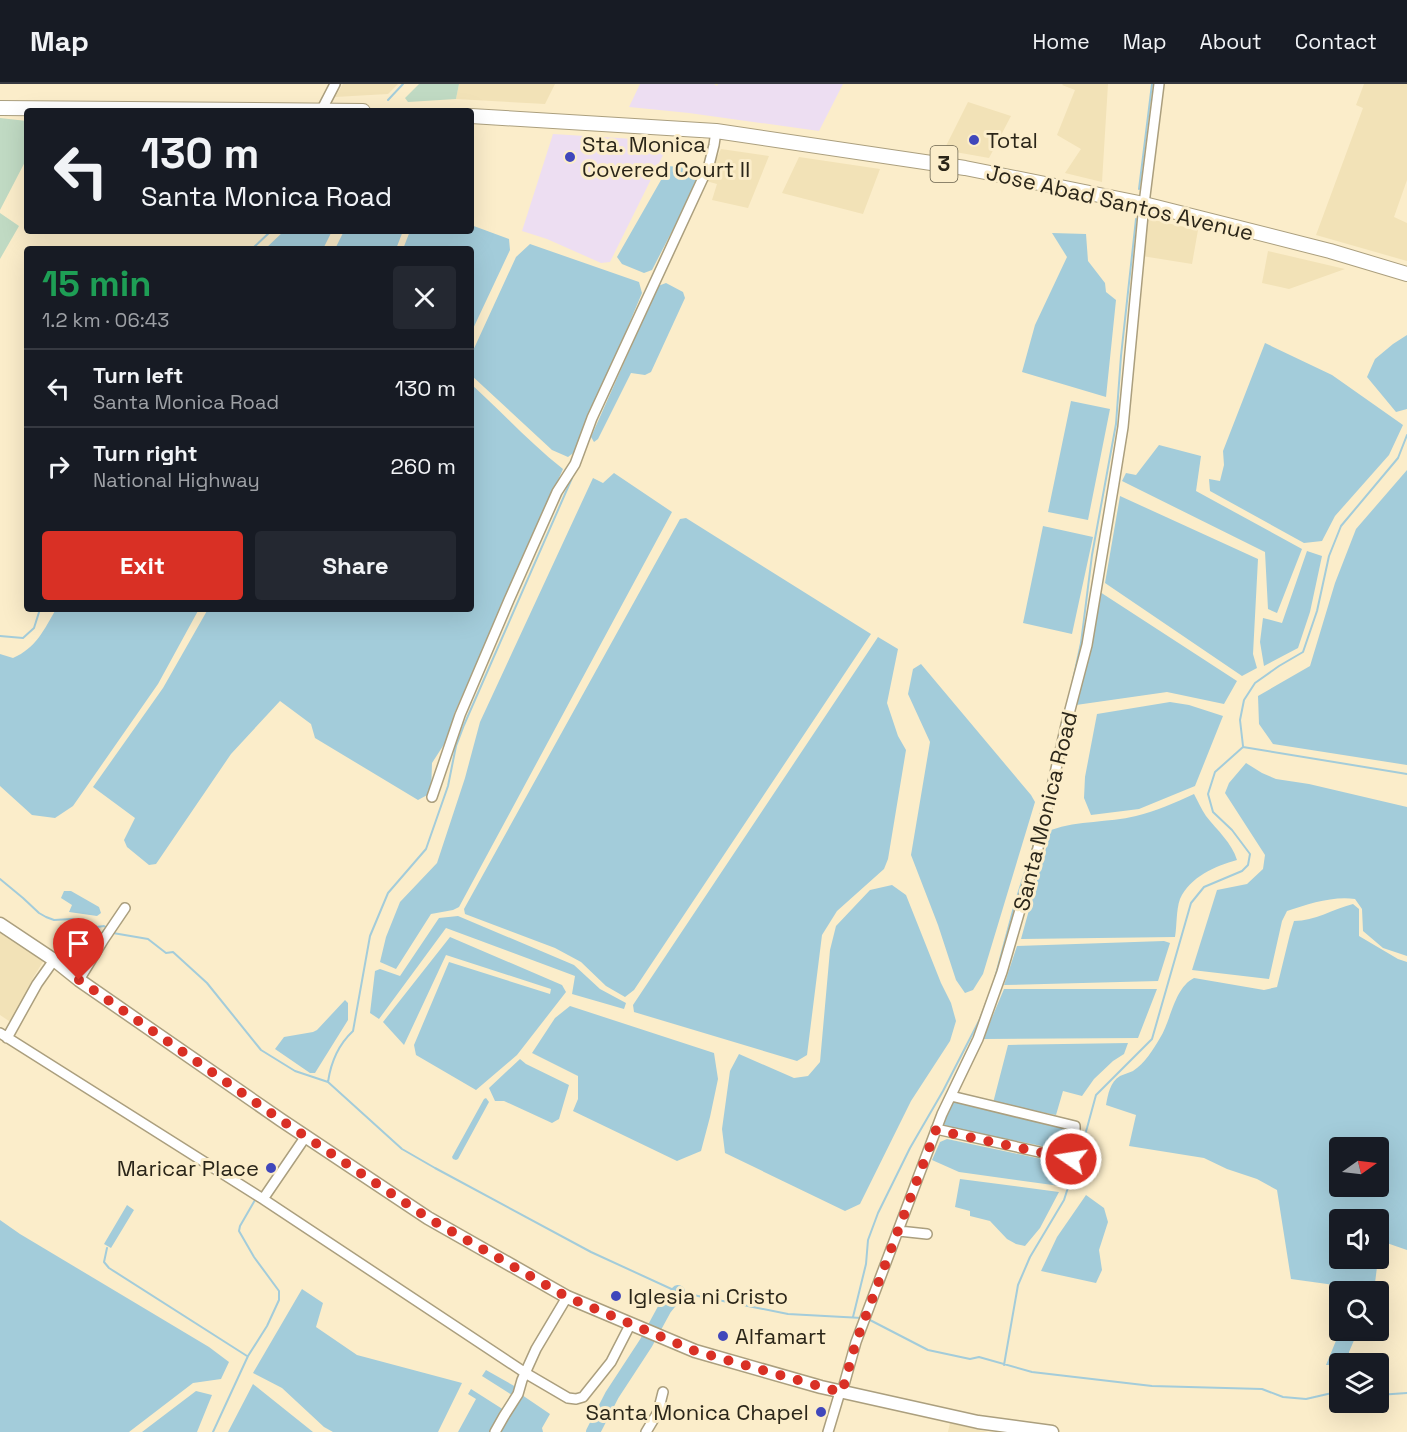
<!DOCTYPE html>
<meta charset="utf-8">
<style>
:root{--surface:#171b24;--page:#242831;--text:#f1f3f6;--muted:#9ea1a6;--line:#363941;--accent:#d93025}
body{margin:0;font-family:"Space Grotesk",sans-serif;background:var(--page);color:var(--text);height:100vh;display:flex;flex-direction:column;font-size:22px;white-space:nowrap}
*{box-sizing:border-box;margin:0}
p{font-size:20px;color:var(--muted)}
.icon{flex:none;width:33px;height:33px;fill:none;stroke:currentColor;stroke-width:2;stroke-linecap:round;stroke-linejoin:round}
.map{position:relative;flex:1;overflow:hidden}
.sheet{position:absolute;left:24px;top:162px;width:450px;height:366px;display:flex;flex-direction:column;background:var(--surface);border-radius:6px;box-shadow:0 6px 24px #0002}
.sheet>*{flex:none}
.banner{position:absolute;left:24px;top:24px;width:450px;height:126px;border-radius:6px;box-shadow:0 6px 24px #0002;background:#171b24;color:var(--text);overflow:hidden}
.needle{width:39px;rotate:76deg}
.fabs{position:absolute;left:1329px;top:1053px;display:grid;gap:12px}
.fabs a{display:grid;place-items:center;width:60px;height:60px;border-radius:6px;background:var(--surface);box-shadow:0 6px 24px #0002;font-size:30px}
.pin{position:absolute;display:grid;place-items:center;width:51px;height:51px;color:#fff;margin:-62px -26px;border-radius:50% 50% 50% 0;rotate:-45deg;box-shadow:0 0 6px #0007}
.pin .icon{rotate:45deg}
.me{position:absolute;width:66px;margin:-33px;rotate:283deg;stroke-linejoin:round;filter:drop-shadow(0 0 4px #0008)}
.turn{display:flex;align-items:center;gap:21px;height:126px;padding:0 18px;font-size:27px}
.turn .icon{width:78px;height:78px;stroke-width:2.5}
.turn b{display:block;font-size:42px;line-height:51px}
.round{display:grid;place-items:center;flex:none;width:63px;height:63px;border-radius:6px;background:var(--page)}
.headline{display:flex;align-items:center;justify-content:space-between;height:102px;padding:0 18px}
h1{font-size:36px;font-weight:700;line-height:45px;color:#1e9e55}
.action{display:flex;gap:12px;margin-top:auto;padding:12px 18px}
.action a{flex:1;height:69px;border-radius:6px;background:var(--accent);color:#fff;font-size:24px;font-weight:700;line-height:69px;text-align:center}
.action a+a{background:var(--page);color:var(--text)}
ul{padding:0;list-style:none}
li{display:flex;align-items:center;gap:18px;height:78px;padding:0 18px;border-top:2px solid var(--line)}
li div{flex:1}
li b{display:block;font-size:22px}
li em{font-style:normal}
header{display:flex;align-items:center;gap:36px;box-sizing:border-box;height:84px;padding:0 30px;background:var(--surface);border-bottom:2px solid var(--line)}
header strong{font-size:28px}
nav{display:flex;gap:33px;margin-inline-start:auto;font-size:21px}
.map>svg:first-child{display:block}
</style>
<header>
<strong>Map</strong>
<nav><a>Home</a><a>Map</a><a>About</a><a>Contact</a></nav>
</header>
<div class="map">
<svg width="1407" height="1348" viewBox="0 0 1407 1348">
<rect width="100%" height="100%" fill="#fbedca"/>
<path fill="#f2e2b7" d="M343,0H398L388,10L335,13Z
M459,0H555L545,20L456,15Z
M1063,0H1108L1102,98L1065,89L1081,65L1057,51L1075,6L1062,1Z
M1364,0H1407V96L1394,133L1407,139V177L1316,151L1363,24L1356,21Z
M968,18L1011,32L989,74L944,66Z
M721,65L769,72L748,124L712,116L717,100L706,97Z
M799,73L880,85L863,130L782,109Z
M1145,134L1198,146L1192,180L1142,172Z
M1268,167L1345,185L1289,205L1262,199Z
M0,847L44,876L33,894L12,939L0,931Z
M950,1339L988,1348H948Z"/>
<path fill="#eddef2" d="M640,0H714L717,2L718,0H843L819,47L689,29L629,23Z
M553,50L667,57L669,59L610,178L601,179L547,155L522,147Z"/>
<path fill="#c0dac3" d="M419,0H459L456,15L408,18L405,14Z
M0,34L27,37V74L0,126Z
M0,129L19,142L0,175Z"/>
<path fill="#a3ccda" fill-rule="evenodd" d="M669,82L685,84L701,91L652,186L644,189L622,180L617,173Z
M471,141L509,155L510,166L471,249V165H403L410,147H471Z
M284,147H332L323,165H265Z
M344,147H403L396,165H335Z
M1052,149L1086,150L1088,177L1105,199L1106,208L1116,216L1106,313L1022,288L1035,241L1067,173Z
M530,160L639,198L642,209L576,367L568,373L552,366L471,291V271L516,173Z
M666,199L683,208L685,214L651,288L645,291L631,289L598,355L594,358L591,353L658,202Z
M1407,251V325L1396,328L1367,293L1375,275L1393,260Z
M1265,259L1332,291L1403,341L1389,371L1335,432L1322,457L1304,459L1210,407L1209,395L1220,397L1224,381L1223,367Z
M471,300C502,328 530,359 563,385L454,630L452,648L432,679L431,709L418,716L315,654L311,640L280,617L231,670L156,780L149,781L127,763L124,756L135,734L93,703L163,604L208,525H471Z
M1071,317L1110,325L1088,436L1048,428Z
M1159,361L1201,372L1196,407L1302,465L1277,529L1268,525L1265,468L1122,397L1126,389L1136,391Z
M1407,386V681L1273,660L1259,640L1258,612L1310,582L1335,499L1356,445Z
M614,389L672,428L459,823L453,826L431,830L396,885L380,878L386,853L400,818L437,779L465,694L480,638L593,394L603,399Z
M1120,412L1258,475L1253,570L1257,584L1242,592L1105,499Z
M686,434L871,550L634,906L625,913L606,902L581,878L555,864L465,830L464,825L680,435Z
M1043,442L1093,453L1072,550L1023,539Z
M1307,467L1322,472L1310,528L1298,564L1264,582L1260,558L1263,534L1282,539Z
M1100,508L1237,597L1224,620L1167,608L1076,621L1090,566Z
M56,525H199L158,600L73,722L55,734L32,731L0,702V570L13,574C36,564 44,546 56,525Z
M878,553L898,565L887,619L898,652L906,666L888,775L884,785L837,827L822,851L807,971L797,977L634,928L633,921Z
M921,580L1031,711L1035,718L983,890L973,906L965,909L956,896L938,841L911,771L930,658L908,610L913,585Z
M1170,618L1189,621L1223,632L1195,702L1139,725L1091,731L1084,714L1085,693L1097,630Z
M1246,679L1262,689L1276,695L1309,700L1407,723V872L1383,864L1363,847L1362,825L1355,815C1332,812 1309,820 1287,827L1282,837L1269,895L1192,886L1217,806L1247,800L1263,785L1265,771L1225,709L1229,699Z
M1194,710C1198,717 1201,725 1206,732C1217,746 1232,759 1237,776C1215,782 1190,793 1180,815C1176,826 1177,841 1175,853L1021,855L1051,746C1079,736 1108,739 1136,732C1156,727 1175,719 1194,710Z
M892,801L906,811L941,899L951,919L956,937L950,957L911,1017L860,1120L845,1127L725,1069L722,1045L730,987L739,970L794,994L808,992L820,978L830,866L836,842L870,806Z
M64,807H71L99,823L101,829L97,832L69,828L72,821L61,814Z
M1353,820L1359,825V852L1398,875L1407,878V1166L1381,1157L1379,1173L1378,1136H1340V1174L1378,1175L1374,1207H1350L1349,1203L1291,1195L1277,1106L1257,1095L1227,1085L1204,1074L1129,1062L1136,1031L1106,1021C1108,1010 1110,998 1120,992C1124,990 1129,989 1133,987C1145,979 1153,966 1160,954C1171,937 1174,904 1194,894L1264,906L1277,903L1290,850L1294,837C1315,837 1333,825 1353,820ZM1340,1064H1378V1102H1340Z
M458,832L574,881L600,905L626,919L624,925L572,910L575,892L446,844L379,935L370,929L375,887L380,885L400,892L439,834Z
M450,853L562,901L566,908L517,971L476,1006L416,971L414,961L449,878L550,910L551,905L446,871L404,961L383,938Z
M1164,857L1170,859L1158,897L1004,901L1017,862Z
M1004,905H1157L1138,954L983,955Z
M345,916L348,919V936L315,989H310L275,965L284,953L313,948L317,946Z
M570,922L714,969L718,995L710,1033L701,1067L677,1077L573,1027L578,1015V992L532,969L555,934Z
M1128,959L1124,970L1113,977L1094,995L1082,1012L1063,1007L1056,1031L993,1019L1008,961Z
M520,975L526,980L569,1001L559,1035L552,1039L504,1017H495L489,1004Z
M486,1014L489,1018L458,1075L456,1076L453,1075L452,1073L484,1015Z
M959,1018L1074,1044L1070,1056L1061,1066L943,1042L946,1031L952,1019Z
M947,1055L1065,1080L1060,1102L959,1088L932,1076L940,1058Z
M960,1095L1059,1108L1040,1144L1025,1162L1016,1160L1007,1155L990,1137L970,1132V1127L955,1123Z
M1086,1111L1104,1124L1108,1138L1099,1166L1102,1186L1096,1199L1041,1187L1057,1153Z
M127,1121L134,1126L111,1164L104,1160Z
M0,1136L20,1150L209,1263L229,1278L221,1295L193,1299L129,1348H0Z
M302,1205L323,1219L316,1243L357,1271L462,1299L438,1348H333L324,1343L282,1304L253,1289Z
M1340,1247H1358L1349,1268V1279L1340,1280L1339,1281H1326Z
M486,1286L516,1303L515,1313L482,1292Z
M253,1300L313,1348H228Z
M471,1305L504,1326L494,1348H458L476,1315L468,1310Z
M196,1307L212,1311L197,1348H142Z
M522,1311L550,1330L542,1344L543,1348H497Z"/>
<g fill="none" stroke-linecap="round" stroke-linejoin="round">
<path stroke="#a3ccda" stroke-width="2" d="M388,16L403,0
M1139,105L1152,0
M252,165L271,147
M0,552L23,554L34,544L40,525
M1070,610L1081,559L1092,471L1116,340L1121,272L1136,135
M1243,662L1240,636L1244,616L1255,599L1279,582L1303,568L1317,527L1329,472L1341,442L1398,374L1407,351
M0,795L23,814L39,829L46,833L54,836L72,835L97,843L104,842L109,845
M113,849L148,855L166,869L173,868L207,899L261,966L295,987L328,998L402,1065L435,1084L591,1168L678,1208L788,1230L862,1234
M995,894L1014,823L1033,763L1056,665
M328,998C331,977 338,961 353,947L370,852L388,809L426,765L448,702L456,662L464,641L572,394
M107,1164L104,1178L109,1184L247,1272
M853,1233L866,1180L868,1156L878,1129L910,1064L943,1007L980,935L987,916
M868,1235L928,1266L970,1275L979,1273L1032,1288L1152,1302L1262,1305L1283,1313L1306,1315L1332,1309L1340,1313
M1004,1281L1018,1201L1030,1173L1064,1116L1087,1044L1096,1011L1152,955L1191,819L1204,803L1242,787L1248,781L1250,770L1232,746L1213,728L1208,710L1215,688L1243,663L1407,690
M1378,1311L1407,1309
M213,1348L248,1272L267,1242L279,1216V1207L254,1173L239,1147L240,1142L255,1116"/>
<path stroke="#a3ccda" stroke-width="14" d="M593,1348L612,1311L646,1259L665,1224L678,1208"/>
<defs>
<path id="minor" d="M321,27L335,0
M432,713L460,631L509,516L557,408L575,380L592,334L709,81L714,61L716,47
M79,896L104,855L125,824
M0,949L263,1115L527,1290L568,1314L576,1315L583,1313L611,1278L630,1241
M7,954L37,900L54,876
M936,1045L1071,1075L1075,1058V1042L951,1012
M263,1115L306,1052
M899,1147L927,1150
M842,1308L856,1258L942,1030L978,955L1002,888L1038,764L1066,641L1087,561L1114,399L1123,343L1144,120L1159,0
M495,1348L504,1332L518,1310L522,1296L536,1265L567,1213
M646,1348L658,1328L663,1308
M828,1348L840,1308"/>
<path id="major" d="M0,840L54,876L79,896L281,1036L428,1134L567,1213L695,1267L821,1303L978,1338L1052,1348"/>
<path id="highway" d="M0,24L363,27
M471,32L716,47L965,84L1144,120L1330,167L1407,190"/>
</defs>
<use href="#minor" stroke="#ab9f7e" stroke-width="12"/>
<use href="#major" stroke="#ab9f7e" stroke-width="15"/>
<use href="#highway" stroke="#ab9f7e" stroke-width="16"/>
<use href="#minor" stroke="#fff" stroke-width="9"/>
<use href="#major" stroke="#fff" stroke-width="12"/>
<use href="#highway" stroke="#fff" stroke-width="14"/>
</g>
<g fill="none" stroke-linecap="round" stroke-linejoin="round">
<path stroke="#d93025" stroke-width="10" stroke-dasharray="0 18" d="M79,896L281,1036L428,1134L567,1213L695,1267L840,1308H842L856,1258L936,1046L1071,1075"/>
</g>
<g fill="#4047bb" stroke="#fbedca" stroke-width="2">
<circle cx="974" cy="56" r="6"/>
<circle cx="570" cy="73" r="6"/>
<circle cx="271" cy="1084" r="6"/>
<circle cx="616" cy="1212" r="6"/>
<circle cx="723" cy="1252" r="6"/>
<circle cx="821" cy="1328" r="6"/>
</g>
<g text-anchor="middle" stroke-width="6" stroke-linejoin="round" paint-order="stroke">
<rect fill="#fbedca" stroke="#69624e" stroke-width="1.5" x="930.5" y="62" width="27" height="36" rx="4.5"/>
<g font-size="21" font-weight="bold" fill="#2b2619">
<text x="944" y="87">3</text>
</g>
<g font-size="22" fill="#2b2619" stroke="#fbedca" text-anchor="start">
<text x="986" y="64">Total</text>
<text x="582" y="68">Sta. Monica<tspan x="582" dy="25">Covered Court II</tspan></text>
<text x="259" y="1092" text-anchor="end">Maricar Place</text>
<text x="628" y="1220">Iglesia ni Cristo</text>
<text x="735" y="1260">Alfamart</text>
<text x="809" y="1336" text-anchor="end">Santa Monica Chapel</text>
</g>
<g font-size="22" fill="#2b2619" stroke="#fbedca">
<text transform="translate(1120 118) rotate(13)" y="8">Jose Abad Santos Avenue</text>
<text transform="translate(1045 727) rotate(-76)" y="8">Santa Monica Road</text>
</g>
</g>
</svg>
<div class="fabs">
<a><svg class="needle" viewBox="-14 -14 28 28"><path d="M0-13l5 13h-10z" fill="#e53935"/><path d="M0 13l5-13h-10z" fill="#9ea1a6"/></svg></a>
<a><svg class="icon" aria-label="sound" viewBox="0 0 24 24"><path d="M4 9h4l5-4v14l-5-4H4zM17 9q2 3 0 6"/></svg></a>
<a><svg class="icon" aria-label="search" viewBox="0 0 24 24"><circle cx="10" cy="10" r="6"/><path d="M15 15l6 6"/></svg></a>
<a><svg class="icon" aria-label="layers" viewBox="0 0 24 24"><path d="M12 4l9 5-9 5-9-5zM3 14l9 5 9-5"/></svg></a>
</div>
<div class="pin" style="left:79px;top:896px;background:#d93025"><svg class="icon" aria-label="arrive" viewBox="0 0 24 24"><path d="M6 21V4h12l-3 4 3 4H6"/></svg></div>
<svg class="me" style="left:1071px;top:1075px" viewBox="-20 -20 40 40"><circle r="17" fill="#d93025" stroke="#fff" stroke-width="3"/><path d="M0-11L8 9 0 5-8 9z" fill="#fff"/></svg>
<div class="banner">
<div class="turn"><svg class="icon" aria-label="left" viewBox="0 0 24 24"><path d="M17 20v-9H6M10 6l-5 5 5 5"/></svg><div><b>130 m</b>Santa Monica Road</div></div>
</div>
<section class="sheet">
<div class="headline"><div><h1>15 min</h1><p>1.2 km · 06:43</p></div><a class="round"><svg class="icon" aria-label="close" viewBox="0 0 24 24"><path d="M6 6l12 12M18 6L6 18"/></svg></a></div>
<ul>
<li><svg class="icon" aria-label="left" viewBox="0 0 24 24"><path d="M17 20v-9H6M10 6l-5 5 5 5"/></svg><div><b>Turn left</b><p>Santa Monica Road</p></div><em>130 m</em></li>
<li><svg class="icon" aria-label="right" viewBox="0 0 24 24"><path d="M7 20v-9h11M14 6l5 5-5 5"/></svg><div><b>Turn right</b><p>National Highway</p></div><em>260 m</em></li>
</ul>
<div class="action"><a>Exit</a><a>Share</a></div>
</section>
</div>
